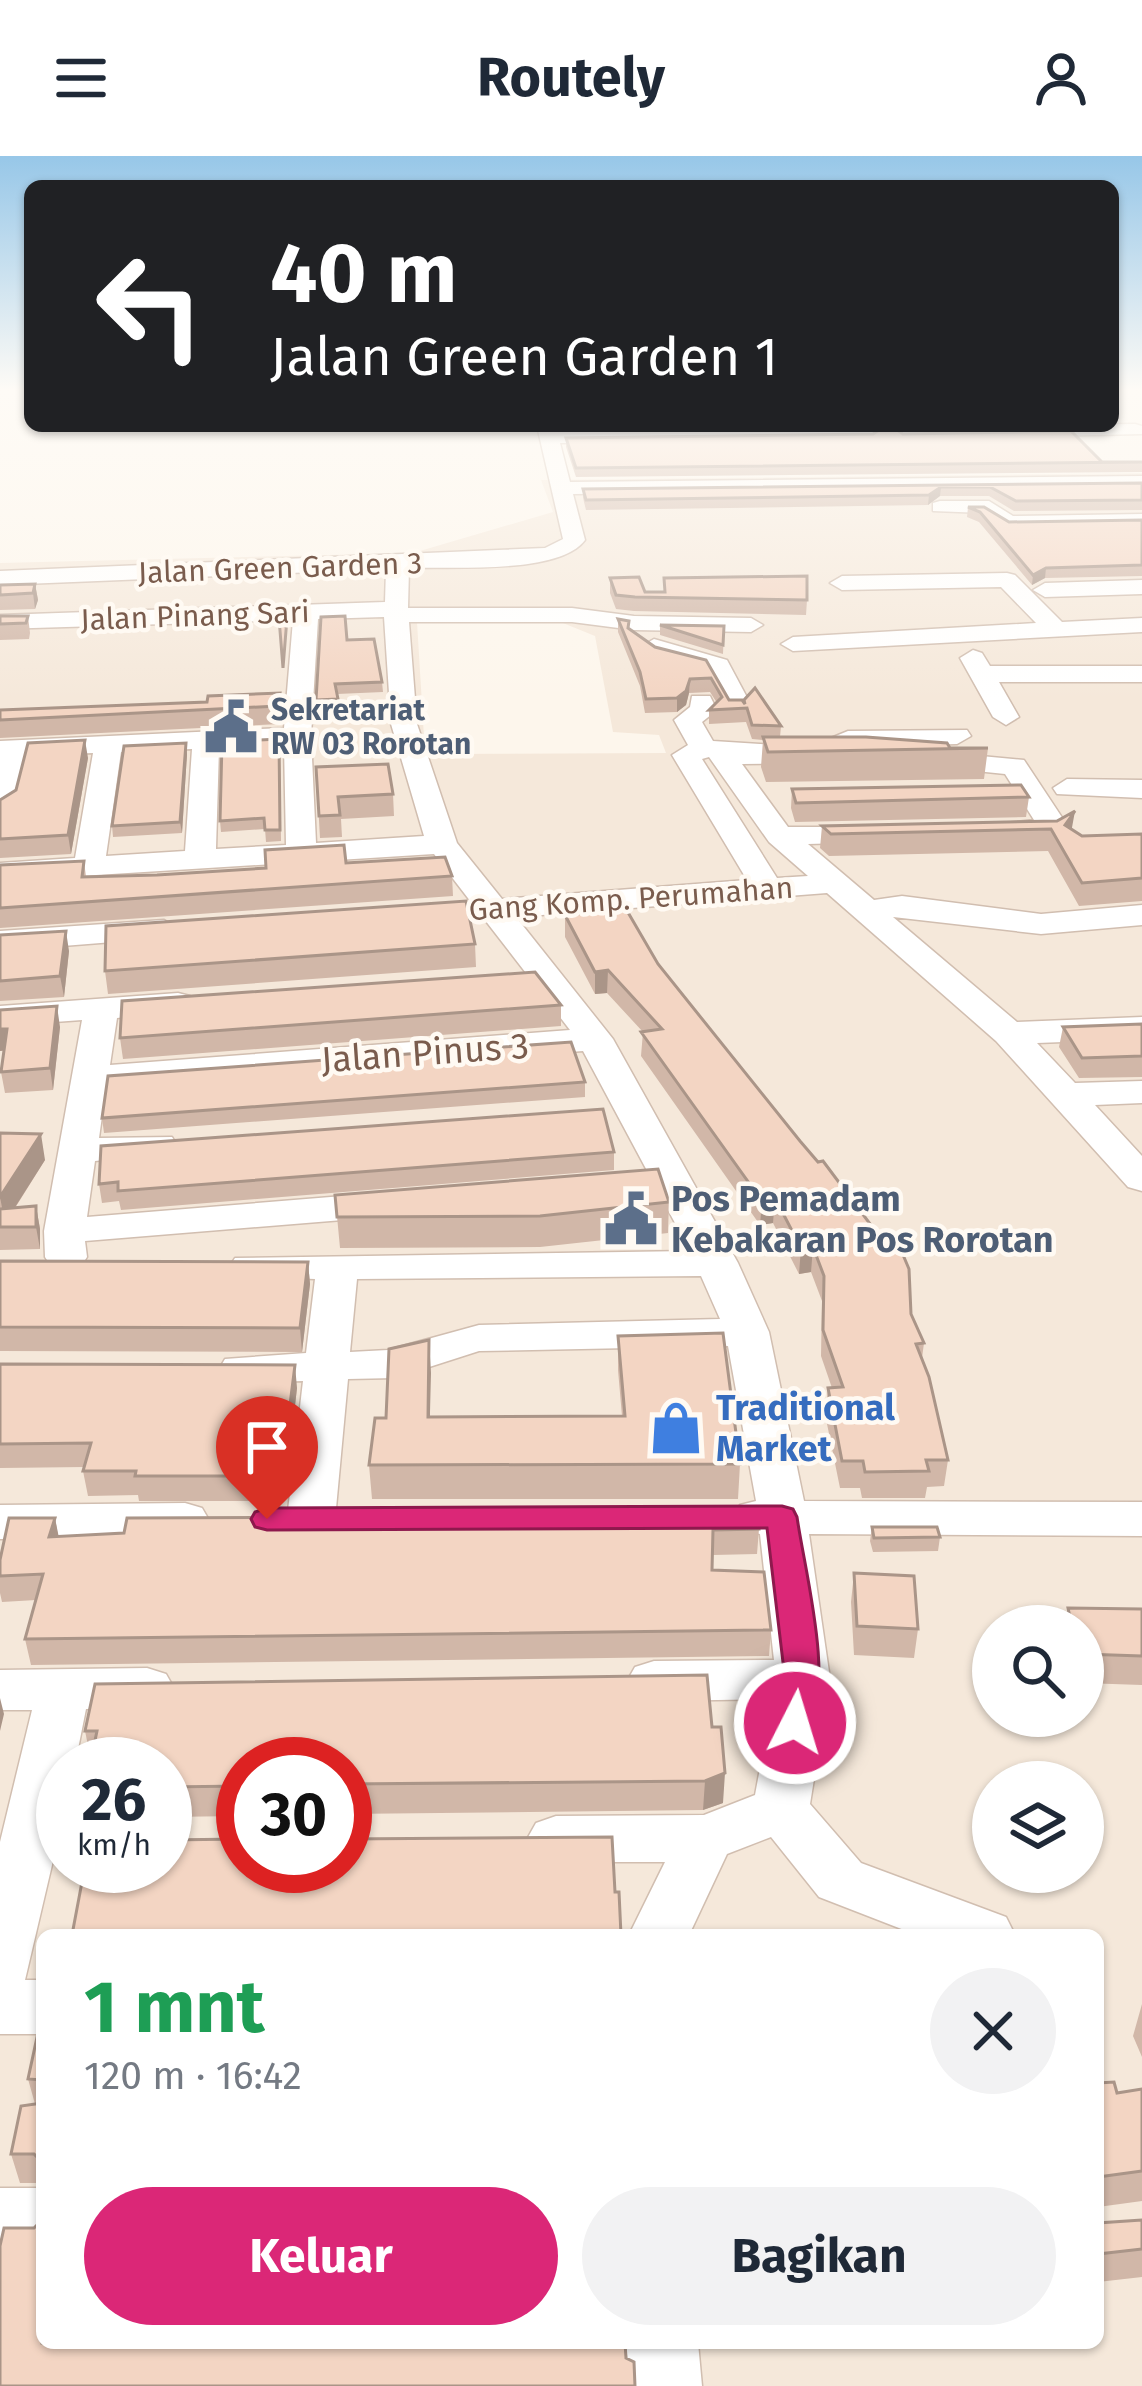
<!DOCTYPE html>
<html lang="id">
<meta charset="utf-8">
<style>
:root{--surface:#fff;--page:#f2f2f3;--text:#1f2937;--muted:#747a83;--accent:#db2777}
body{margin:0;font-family:"Fira Sans",sans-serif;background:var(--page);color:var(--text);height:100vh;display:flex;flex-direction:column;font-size:45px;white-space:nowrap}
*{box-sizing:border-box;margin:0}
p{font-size:39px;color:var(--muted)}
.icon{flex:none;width:66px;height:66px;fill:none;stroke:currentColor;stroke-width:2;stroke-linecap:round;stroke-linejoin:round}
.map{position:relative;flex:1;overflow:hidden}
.sheet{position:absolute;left:36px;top:1773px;width:1068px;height:420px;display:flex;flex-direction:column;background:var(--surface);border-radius:18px;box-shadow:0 3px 9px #0004}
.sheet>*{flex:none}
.top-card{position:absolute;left:24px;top:24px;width:1095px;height:252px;border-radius:18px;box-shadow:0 3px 9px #0004;background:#202124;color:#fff;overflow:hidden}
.buttons{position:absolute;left:972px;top:1449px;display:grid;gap:24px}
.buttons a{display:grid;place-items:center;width:132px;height:132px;border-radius:50%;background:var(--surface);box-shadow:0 3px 9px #0004;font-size:60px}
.speed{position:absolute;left:36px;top:1581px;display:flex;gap:24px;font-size:60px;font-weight:700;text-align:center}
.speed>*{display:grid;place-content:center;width:156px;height:156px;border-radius:50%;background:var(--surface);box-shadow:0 3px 9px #0004;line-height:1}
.speed small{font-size:30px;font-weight:400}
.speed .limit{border:18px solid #d22;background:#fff;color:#111}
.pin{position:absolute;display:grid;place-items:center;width:102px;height:102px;color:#fff;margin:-123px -51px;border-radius:50% 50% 50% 0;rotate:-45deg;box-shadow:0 0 12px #0007}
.pin .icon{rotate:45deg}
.me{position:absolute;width:132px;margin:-66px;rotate:5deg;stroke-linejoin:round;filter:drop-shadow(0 0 9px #0008)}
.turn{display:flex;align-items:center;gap:42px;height:252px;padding:0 48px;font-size:54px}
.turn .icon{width:156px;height:156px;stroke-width:2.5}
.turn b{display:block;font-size:84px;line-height:102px}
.round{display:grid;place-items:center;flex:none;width:126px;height:126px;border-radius:63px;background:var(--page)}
.head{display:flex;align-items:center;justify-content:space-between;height:204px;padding:0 48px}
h1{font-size:72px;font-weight:700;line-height:90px;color:#1e9e55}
.button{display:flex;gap:24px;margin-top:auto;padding:24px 48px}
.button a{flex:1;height:138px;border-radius:72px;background:var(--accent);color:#fff;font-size:48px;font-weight:700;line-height:138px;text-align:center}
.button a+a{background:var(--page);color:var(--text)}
header{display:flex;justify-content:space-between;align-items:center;height:156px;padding:0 48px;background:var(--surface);font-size:54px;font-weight:700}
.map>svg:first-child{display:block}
</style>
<header><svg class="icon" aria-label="menu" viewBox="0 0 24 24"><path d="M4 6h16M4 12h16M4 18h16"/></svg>Routely<svg class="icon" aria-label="person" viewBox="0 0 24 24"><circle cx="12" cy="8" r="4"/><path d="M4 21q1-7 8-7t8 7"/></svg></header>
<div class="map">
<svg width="1142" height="2230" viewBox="0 0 1142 2230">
<rect width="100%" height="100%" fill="#fdf6ec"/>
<path fill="#f5e8da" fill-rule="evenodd" d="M1142,317V2230H0V407L413,397L553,356L541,324ZM553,463L595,480L613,576L659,579L666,597L425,598L417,466ZM993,1470H1083V1560H993ZM63,1608H165V1710H63ZM243,1608H345V1710H243ZM993,1626H1083V1716H993ZM42,1779H1098V2187H42Z"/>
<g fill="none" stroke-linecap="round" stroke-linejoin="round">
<defs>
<path id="street" d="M1135,268L1142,270V278L902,283L893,277L902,271Z
M537,270H555L557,275L877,270L881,277L872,283L560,287L570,326L1142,320V332L573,338L585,384C559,419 453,410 409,412L408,452H572L634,460L751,462L763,469L751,476L634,474L572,466H409L417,568L457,687L502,743L747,724L672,599L688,589L674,564L690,551L692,540H710L717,554L702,566L713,585L809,591L848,575L967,574L971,580L957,588L851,591L818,607L742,608L788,671H890L894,677L890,683L879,686L808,688L874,744L902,740L1041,758L1142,749V769L1041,778L893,761L1017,866L1142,861V883L1037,887L1075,927L1142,925V947L1095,949L1142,1000V1035L1128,1031L996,885L827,737L516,761L613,883L738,1107L769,1176L804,1345L1142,1346V1380L809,1378L830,1523L810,1648L861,1707L1006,1761L1015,1779H917L819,1741L771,1681L727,1698L689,1779H629L665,1706H556L536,1699L527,1683L536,1667L556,1660L704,1659L755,1639L773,1543L654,1545L635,1539L627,1525L635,1511L654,1505L774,1504L760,1378L740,1373L733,1361L740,1349L756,1345L728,1190L479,1195L395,1222L348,1223L335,1363L328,1375L311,1380L294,1375L287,1363L303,1225L241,1227L225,1223L219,1213L225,1203L306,1197L315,1123L235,1120L229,1111L235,1102L690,1095L583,895L106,931L99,982L172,981L177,989L172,997L95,1005L87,1061L392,1036L406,1039L412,1048L406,1057L392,1060L85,1085L87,1101L81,1110L66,1113L51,1110L45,1101L44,1075L82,864L0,870V850L178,837L190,840L195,847L190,854L117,862L110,909L570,874L485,764L461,762L456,755L471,746L434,698L0,725V707L75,702L93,597L27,600L15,651L0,660V585L284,572L293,464L0,473V459L385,446L386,413L0,429V415L545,392L563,383ZM384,461L391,568L424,680L316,687L311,580L318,463ZM284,589L286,689L216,693L219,592ZM192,593L185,695L106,700L121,596ZM709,601L769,686L808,720L777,722L702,603ZM701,1120L720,1163L479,1169L388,1194L350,1196L357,1123Z
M940,345H989L1013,360L1142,358V370L1008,372L984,357L933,355V347Z
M1007,417L1015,419L1062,466L1142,462V476L793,495L781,488L793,481L1036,467L1001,431L842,434L830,427L842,420Z
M1142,424V438L1045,441L1033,434L1045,427Z
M654,483L727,504L750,547L746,553H728L708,514C684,509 659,508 642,490Z
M973,494L982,497L990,510H1142V526H999L1019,561L1006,569L993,561L960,502Z
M928,595L1024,604L1069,672L1054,681L996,680L992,674L996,668L1034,664L1005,618L918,609L914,603L918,597Z
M1067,623L1142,624V642L1057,638L1053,632Z
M164,764L180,774L176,781L0,795V775Z
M185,1347L202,1352L209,1364L202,1376L185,1381L0,1383V1349Z
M147,1512L166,1518L174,1532L166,1546L147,1552L86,1553L75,1608H63V1662L25,1824H42V1878H0V1686L32,1554H0V1514Z
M0,2032H42V2096H0Z
M626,2187H698L702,2230H630Z"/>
</defs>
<use href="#street" stroke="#d1beb0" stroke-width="3"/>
<use href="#street" fill="#fff" fill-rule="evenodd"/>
</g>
<path fill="#d1b7a8" d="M880,270H898L895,273L903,278L1102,306L1142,305V316L576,321L566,291V282L873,278L881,272Z
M1142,327V354L1014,355L989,340H940L928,349L586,354L583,342V333Z
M968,351L1009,366L1142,364V420L1045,422L1032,429L979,366L967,361Z
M610,422L645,436L807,444L806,459L634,455L616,453L610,437Z
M35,428L38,444L35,453L0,454V429Z
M0,460H28L30,477L29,483L0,484Z
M618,463L629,465V473L655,491L706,504L729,544L781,570L780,581L950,592H988L984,623L766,626L761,611L763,584L752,583L746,566L709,568V554L717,547L710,536L689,537L686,549L677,556L645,557L640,530L618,476Z
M660,469L724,470L723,498L660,479Z
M347,484L382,526L383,536L337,538L339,553L317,554L316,544Z
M280,537V568L0,582V554L207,546Z
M280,594L281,685L266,686L265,673L221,676L220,665Z
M187,598L182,677L113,681L112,670Z
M88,602L71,698L0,702V644Z
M316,611L393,638L394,660L341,663L342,681L320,682Z
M792,633L1029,641L1026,661L795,666L791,652Z
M822,670L1072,673L1082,680L1142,678V745L1079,750L1048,695L829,700L820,692Z
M84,705L86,721L157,719L346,707L452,720L453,740L0,772V709Z
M565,759L658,808L911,1158L924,1187L922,1202L948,1304L944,1330L927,1331L925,1342H862L860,1332H840L825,1258L828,1232H832L821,1200L822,1145L811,1116L799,1118L773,1067L760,1069L641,900L643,876L607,837L595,838L565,781Z
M0,779L69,795L64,841L0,845Z
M475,788L476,811L108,838L105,815Z
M561,849V870L123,903L120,882Z
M0,854L60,871L53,934L5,937L1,916L4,894L0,895Z
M1142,868V921L1079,922L1059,891L1063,871Z
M585,926V941L104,977L102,962Z
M0,977L45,1004L15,1052L36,1050L40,1073V1093L0,1094Z
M614,996V1014L121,1054L119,1045L102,1047L99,1028Z
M335,1039L669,1046L668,1077L540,1091L340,1092Z
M0,1105L308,1106L310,1128L302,1196L0,1195Z
M618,1180L740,1308L738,1343H372L369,1309L386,1262L429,1184L430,1261L622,1260L618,1214Z
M0,1208L297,1232L284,1345H139L138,1339L88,1340L83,1315L85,1311L0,1312Z
M55,1362L58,1380L759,1373L757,1398L713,1399L712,1414L771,1474L769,1500L31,1509L25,1483L36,1444L2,1446L0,1437V1404Z
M872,1371L940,1381L938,1395L873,1396L870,1385Z
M854,1417L918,1473L914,1502L854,1499L851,1446Z
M1068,1452L1142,1453V1529L1083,1527V1470H1065Z
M712,1571L723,1647L703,1654L345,1658V1608L243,1710L242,1660L165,1661V1608L91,1604L85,1575Z
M1142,1848V1901L1133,1880Z
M42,1858V2187L34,2072L39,2067V2027H20L11,1998L35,1948L28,1923Z
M1098,1927L1117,1937L1142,1933V2045L1098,2051Z
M1142,2064V2121L1098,2126V2067Z"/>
<path fill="#aa9588" d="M941,331L940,340L928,349L929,339Z
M1046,412L1045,422L1032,429L1033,419Z
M35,428L38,444L35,453L33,437Z
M690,523L689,537L686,549L677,556V542Z
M85,584L88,602L71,698L68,679Z
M186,587L187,598L182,677L180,666Z
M1075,655L1071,677L1065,669Z
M66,775L69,795L64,841L60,820Z
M608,814L607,837L595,838V816Z
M57,850L60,871L53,934L50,912Z
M0,873H7L10,894L0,895Z
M41,978L45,1004L5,1067L0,1041Z
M775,1042L773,1067L760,1069L762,1045Z
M36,1050L40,1073V1093L36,1071Z
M813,1091L811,1116L799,1118L801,1092Z
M308,1106L310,1128L302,1196L300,1172Z
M429,1184L431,1217L429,1295L428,1261Z
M295,1209L297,1232L284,1345L281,1320Z
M55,1362L60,1387L49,1381Z
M0,1542L4,1558L0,1575Z
M725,1617L723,1647L703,1654L705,1625Z"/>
<path fill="#f3d5c3" stroke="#aa9588" stroke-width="3" d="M885,270H891L903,278L1071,275L1102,306H1142L576,312L566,282L873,278Z
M1142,327V344L1016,345L990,331H941L929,339L586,344L583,333Z
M968,351H984L1009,366L1142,364V409L1046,412L1033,419L980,356Z
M807,420V444L635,441L616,439L610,422L639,421L645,436H665L664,422Z
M35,428L33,437L0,439V429Z
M0,460H28L26,467L0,468Z
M345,460L347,484L374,483L382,526L335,528L338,543L316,544L321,461Z
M279,462H287L283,512Z
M618,463L629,465L628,472L655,491L706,504L729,544H742L745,548L744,544L755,532L781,570L752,569L747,552L709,554L722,541L711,522L690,523L686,535L677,542L646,543L640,516Z
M660,469L724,470L723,489Z
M280,537L278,550L0,564V554L207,546L208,540Z
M763,581H866L947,587L950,592H988L768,596Z
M279,583L280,674H265L264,662L220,665L222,586Z
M85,584L68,679L0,683V644L16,634L28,587Z
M186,587L180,666L112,670L124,590Z
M388,608L393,638L338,641L340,659L319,660L316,611Z
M1021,629L1029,641L796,647L792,633Z
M1075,655L1065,669L1082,680L1142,678V722L1082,727L1051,673L831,678L822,670L1057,665Z
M344,689L346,707L445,701L452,720L0,752V709L84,705L82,721L157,719L266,712L265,694Z
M466,745L475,788L105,815L106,770Z
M626,753L658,808L800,985L818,1006L823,1005L885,1088L898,1087L909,1113L911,1158L924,1187L916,1188L929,1221L948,1304H926L929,1315L865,1316L863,1305H842L828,1232L843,1231L823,1174L824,1120L813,1091L801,1092L775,1042L762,1045L641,876L662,873L608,814L595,816L565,759Z
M66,775L60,820L0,825V779Z
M535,816L561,849L120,882L122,845Z
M57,850L50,912L1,916L7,873H0V854Z
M1142,868V900L1082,902L1063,871Z
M571,886L585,926L102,962L108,920Z
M603,953L614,996L118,1035V1026L99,1028L101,990Z
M0,977L41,978L0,1041Z
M658,1013L669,1046L540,1060L337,1061L335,1039Z
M36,1050V1071H0V1053Z
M0,1105L308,1106L300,1172L0,1171Z
M723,1177L740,1308L369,1309L375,1262H386L389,1193L429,1184L428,1261L625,1260L618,1180Z
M0,1208L295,1209L281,1320H135L136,1315H83L91,1287L0,1288Z
M758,1360L759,1373L713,1374L712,1414L764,1416L771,1474L25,1483L43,1418L0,1420V1404L9,1362H55L49,1381L124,1377L127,1362Z
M872,1371H937L940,1381L874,1382Z
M854,1417L914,1420L918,1473L857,1470Z
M1068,1452L1142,1453V1500L1083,1498V1470H1072Z
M707,1519L712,1571H721L725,1617L705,1625L345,1628V1608H243V1710H345V1683L612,1681L615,1736H619L621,1779H72L85,1710H165V1684L242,1683V1630L165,1631V1608H90L97,1575H85L95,1528Z
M42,1858V1924L28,1923Z
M1114,1926L1117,1937L1142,1933V2015L1098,2021V1927Z
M42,1947V2187H625L626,2202L634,2206L635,2230H0V2090L4,2072H34L39,2067V2003L34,1998H11L21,1950Z
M1142,2064V2093L1098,2098V2067Z"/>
<linearGradient id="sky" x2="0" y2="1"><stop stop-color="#97c7e8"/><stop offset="0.43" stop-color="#fefbf6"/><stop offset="1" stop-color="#fefbf6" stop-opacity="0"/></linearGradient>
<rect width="1142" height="544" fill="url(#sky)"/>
<path fill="#db2777" stroke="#8e194d" stroke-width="3" d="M782,1350L793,1353L797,1361C805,1417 835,1526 808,1576L795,1580L783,1576L778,1567L785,1523L767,1372L267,1374L255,1371L251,1363L255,1356L267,1352Z"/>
<defs>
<symbol id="civic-bare" viewBox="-9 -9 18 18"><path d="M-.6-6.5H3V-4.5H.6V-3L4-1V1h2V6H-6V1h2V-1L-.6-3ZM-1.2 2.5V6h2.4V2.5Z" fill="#5c6f8a" stroke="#fffaf3" stroke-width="2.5" paint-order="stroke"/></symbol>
<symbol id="shop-bare" viewBox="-9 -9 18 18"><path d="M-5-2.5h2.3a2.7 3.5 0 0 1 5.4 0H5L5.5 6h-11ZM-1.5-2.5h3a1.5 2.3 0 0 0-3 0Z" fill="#3f7fe0" stroke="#fffaf3" stroke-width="2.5" paint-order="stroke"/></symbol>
</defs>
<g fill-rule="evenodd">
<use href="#civic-bare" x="193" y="533" width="76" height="76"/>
<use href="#civic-bare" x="593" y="1025" width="76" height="76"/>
<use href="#shop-bare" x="638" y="1234" width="76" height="76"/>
</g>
<g text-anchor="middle" stroke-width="9" stroke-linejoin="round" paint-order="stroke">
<g font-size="30" fill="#7a5c4d" stroke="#fffaf3">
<text transform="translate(280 412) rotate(-2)" y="10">Jalan Green Garden 3</text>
<text transform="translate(195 460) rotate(-2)" y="10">Jalan Pinang Sari</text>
<text transform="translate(631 743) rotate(-4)" y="10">Gang Komp. Perumahan</text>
</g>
<g font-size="30" font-weight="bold" fill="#4e5e75" stroke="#fffaf3" text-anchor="start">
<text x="271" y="564">Sekretariat<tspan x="271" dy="34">RW 03 Rorotan</tspan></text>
</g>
<g font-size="36" fill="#7a5c4d" stroke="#fffaf3">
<text transform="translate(425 896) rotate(-4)" y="13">Jalan Pinus 3</text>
</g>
<g font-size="36" font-weight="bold" fill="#4e5e75" stroke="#fffaf3" text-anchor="start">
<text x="671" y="1055">Pos Pemadam<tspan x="671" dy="41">Kebakaran Pos Rorotan</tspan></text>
</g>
<g font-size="36" font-weight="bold" fill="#366cbe" stroke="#fffaf3" text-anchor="start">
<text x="716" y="1264">Traditional<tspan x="716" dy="41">Market</tspan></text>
</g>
</g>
</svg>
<div class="buttons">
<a><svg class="icon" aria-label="search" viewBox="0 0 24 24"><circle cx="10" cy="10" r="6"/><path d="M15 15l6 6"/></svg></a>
<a><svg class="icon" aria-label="layers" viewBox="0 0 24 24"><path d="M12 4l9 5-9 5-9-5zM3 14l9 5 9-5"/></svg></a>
</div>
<div class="speed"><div>26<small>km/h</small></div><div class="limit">30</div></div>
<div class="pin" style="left:267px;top:1363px;background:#d93025"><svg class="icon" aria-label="arrive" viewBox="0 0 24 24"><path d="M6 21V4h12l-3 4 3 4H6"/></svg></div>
<svg class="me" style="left:795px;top:1567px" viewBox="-20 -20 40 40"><circle r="17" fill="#db2777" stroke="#fff" stroke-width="3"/><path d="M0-11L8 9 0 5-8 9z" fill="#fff"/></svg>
<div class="top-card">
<div class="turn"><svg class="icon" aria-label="left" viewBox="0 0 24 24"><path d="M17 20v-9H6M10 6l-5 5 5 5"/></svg><div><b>40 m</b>Jalan Green Garden 1</div></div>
</div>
<section class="sheet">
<div class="head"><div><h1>1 mnt</h1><p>120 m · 16:42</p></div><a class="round"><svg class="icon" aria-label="close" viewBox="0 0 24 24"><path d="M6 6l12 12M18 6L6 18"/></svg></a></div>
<div class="button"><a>Keluar</a><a>Bagikan</a></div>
</section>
</div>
